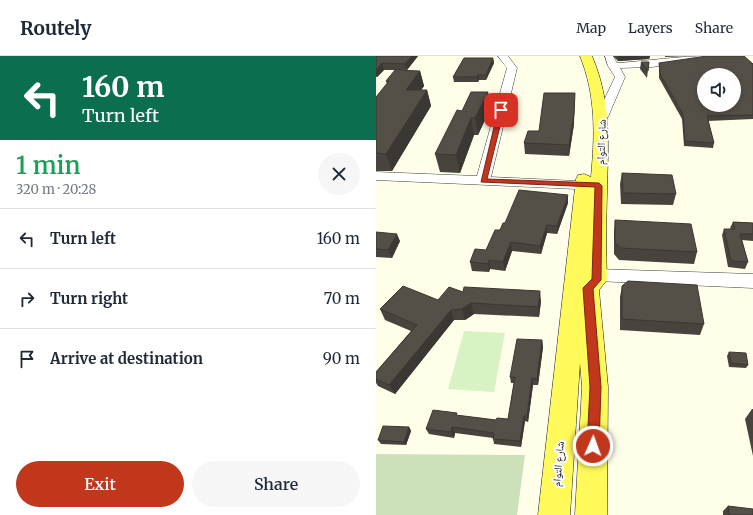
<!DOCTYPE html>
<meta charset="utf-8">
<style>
:root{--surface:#fff;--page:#f6f6f7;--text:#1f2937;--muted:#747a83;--line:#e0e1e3;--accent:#c1371c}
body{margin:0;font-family:Merriweather,"Noto Naskh Arabic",serif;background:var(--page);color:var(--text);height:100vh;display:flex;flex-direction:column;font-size:15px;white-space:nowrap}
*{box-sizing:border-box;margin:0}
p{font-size:13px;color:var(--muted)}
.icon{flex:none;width:22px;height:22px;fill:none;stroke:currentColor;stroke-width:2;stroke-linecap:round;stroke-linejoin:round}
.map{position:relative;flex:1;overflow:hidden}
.drawer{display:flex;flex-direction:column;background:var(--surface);width:376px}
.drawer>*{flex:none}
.banner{background:#0b6e4f;color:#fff;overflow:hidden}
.fabs{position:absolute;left:321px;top:12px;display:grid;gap:8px}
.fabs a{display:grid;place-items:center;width:44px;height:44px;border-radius:50%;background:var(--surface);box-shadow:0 2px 6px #0003;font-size:20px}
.pin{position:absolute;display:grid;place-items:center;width:34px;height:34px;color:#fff;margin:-17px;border-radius:8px;box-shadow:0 2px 6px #0006}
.me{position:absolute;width:44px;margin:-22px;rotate:2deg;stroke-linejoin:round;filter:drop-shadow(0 0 3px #0008)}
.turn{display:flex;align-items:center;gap:14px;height:84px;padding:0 16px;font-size:18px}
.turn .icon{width:52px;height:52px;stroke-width:2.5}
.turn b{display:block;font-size:28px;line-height:34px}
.round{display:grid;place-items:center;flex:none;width:42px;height:42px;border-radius:21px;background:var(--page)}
.summary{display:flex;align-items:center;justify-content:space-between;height:68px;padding:0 16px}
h1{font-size:24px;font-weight:600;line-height:30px;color:#1e9e55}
.button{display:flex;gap:8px;margin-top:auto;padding:8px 16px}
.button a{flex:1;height:46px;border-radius:24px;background:var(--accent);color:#fff;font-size:16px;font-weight:600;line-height:46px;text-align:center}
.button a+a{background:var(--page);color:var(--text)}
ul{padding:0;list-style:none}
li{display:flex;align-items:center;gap:12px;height:60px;padding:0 16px;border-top:1px solid var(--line)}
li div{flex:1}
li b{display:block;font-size:15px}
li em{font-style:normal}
header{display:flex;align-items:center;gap:24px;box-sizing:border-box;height:56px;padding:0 20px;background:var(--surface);border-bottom:1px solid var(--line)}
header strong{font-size:19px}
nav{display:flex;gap:22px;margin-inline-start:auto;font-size:14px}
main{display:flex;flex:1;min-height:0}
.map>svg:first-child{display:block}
</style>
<header>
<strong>Routely</strong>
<nav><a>Map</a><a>Layers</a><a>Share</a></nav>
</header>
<main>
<section class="drawer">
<div class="banner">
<div class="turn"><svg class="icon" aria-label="left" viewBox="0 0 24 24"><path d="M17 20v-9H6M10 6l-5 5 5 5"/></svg><div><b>160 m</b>Turn left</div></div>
</div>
<div class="summary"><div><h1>1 min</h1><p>320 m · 20:28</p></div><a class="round"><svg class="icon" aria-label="close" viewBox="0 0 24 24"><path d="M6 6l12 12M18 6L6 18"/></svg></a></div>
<ul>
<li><svg class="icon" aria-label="left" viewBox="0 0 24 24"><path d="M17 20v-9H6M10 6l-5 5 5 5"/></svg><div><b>Turn left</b></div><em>160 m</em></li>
<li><svg class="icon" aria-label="right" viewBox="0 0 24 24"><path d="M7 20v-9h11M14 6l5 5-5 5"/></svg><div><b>Turn right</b></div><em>70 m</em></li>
<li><svg class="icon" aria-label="arrive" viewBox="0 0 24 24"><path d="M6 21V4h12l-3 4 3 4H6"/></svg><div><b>Arrive at destination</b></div><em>90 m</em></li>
</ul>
<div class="button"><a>Exit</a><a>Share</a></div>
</section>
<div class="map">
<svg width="377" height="459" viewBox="0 0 377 459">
<rect width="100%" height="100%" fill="#ffffe9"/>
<path fill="#cce1ba" d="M0,398L149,399L141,459H0Z"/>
<path fill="#d8f2c3" d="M88,275L129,277L118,336L72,333Z"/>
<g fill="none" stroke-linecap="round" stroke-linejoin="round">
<defs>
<path id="minor" d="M122,0H132L141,12L115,121L223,126L228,127L230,130L228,133L223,134L0,124V116L101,120L131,12Z
M229,0H237L241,7C272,5 303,0 335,0L330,3L276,11L244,12L249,21L232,61L226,64L220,61L239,21L232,10Z
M220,213L377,218V232L220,225L214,224L211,219L214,214Z"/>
<path id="major" d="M204,0H216C236,47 232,88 231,138C230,167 230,195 231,224L223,234L232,331L231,459H199L206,331L204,307L194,459H162L200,123L202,119L208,118L215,121C219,78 220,40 204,0Z"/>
</defs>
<use href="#minor" stroke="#3e3e3e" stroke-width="1"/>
<use href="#major" stroke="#1c1c1c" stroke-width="1"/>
<use href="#minor" fill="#fff" fill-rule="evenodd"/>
<use href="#major" fill="#fff959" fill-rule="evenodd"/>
</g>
<path fill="#48443d" d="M0,0H42L31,14H8L1,21H0Z
M237,0H274L273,3L242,5Z
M289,0H314L289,1Z
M117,2L118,7L110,24H103L102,26H78L77,21Z
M265,6H273L271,22L264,13Z
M283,7L377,8V63L332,65L338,87L337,92L308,90L306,63L283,22Z
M44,15L48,30L45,34H51L55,50L16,115H0V41L11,28L10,25Z
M112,36L114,53L102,79H98L84,117L64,116L59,98L86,55Z
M198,68L193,100L149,98L148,87L163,75Z
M246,117L300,138L297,149L245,148L244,128Z
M192,147L181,178L171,177L165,198L136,195L129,215L114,213L113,216L96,215L94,206L110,194L129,167Z
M239,164L321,196L318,208L243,204L238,198V176Z
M357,166L377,167V185L366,184L372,206L369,213L352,211L346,179L348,173H355L354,172Z
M0,176L24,185L16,202L0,201Z
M246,230L328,268L324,279L244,274V241Z
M87,236L165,245L163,261L98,258L89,264H78L19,338L2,330L0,327V316L35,275L9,264L4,253L62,244Z
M166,284L167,291L162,329H157L152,366L149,365L145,391L118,388L117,382L79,377L78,382L53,378L50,373L82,360L120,364L132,363L138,327H135L134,321Z
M353,296L372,309L370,312L353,311L351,300Z
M376,353H377V400L369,363Z
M33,371L35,375L30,389L5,388L2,384Z
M352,450L377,459H347V455Z"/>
<path fill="#3b3732" d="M36,0H42L31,14L29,8Z
M242,0H274L273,3L242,5Z
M117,2L118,7L110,24V19Z
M6,7L8,14L1,21L0,18V14Z
M44,15L48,30L34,50L30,34Z
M102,19L103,24L102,26L101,21Z
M51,34L55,50L16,115L10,98Z
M112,36L114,53L102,79L99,62Z
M199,37L198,68L193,100V89Z
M95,62L98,79L84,117L80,99Z
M192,139V147L181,178V170Z
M171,169V177L165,198L164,190Z
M21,178L24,185L16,202L12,194Z
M135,186L136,195L129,215L127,206Z
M113,204L114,213L113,216L112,208Z
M164,235L165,245L163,261L162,251Z
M95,247L98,258L89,264L86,253Z
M75,254L78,264L19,338L13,329Z
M166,284L167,291L162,329L161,323Z
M156,322L157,329L152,366L151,360Z
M148,360L149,365L145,391L144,385Z
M33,371L35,375L30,389L28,386Z
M76,371L79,377L78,382L75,376Z"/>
<path fill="#544f47" stroke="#3b3732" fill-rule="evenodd" d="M0,0H36L29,8L6,7L0,14Z
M331,0H368L377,8V59L331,60L338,87L309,85L307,58L284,18L283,7ZM328,19H358V49H328Z
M88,2H117L110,19H102L101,21H77Z
M265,6H273L272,15Z
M19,14L44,15L30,34H51L10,98L0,97V41L13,25H10Z
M95,36H112L99,62H95L80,99L59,98L81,54L86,55Z
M168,37H199L198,58L193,89L148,87L152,75H163Z
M246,117L296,119L300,138L247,137Z
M143,134L192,139L181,170L171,169L164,190L135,186L127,206L113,204L112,208L94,206L99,193L110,194L119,174H124L127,167H129Z
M239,164L315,168L321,196L245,192L239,187Z
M357,166L377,167V178H364L372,206L355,205L348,173H359Z
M0,176L21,178L12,194L0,193Z
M252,225L321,229L328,268L246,263V230Z
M27,230L62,244L73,231L87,236L88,231L164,235L162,251L95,247L86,253L75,254L13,329L0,323V316L41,269L4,253Z
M141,283L166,284L161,323L156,322L151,360H148L144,385L117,383L118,377L76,371L75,376L50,373L57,354L81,357L80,359L120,364L121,362L132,363L139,321H134Z
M353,296L370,297L372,309L355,307Z
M7,370L33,371L28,386L2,384Z
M352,450L377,453V459H353Z"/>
<path fill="#c1371c" stroke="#7d2412" d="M125,52L128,54L111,123L223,127L226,130L225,224L217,233L225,331L223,390L221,395L217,396L213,395L211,390L214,331L207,232L216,223L219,131L105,126L122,54Z"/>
<g text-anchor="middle" stroke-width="4" stroke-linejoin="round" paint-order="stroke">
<g font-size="11" fill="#0b0b0b" stroke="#fff">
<text transform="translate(225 86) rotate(-88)" y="4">شارع التوام</text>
<text transform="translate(182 408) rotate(-85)" y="4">شارع التوام</text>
</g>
</g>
</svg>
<div class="fabs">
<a><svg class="icon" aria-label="sound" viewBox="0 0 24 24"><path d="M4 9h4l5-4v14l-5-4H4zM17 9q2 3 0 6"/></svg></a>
</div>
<div class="pin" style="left:125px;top:54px;background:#d93025"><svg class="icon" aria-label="arrive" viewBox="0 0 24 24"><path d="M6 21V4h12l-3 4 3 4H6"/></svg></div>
<svg class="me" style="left:217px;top:390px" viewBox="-20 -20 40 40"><circle r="17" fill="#c1371c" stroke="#fff" stroke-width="3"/><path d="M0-11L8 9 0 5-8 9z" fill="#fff"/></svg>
</div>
</main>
